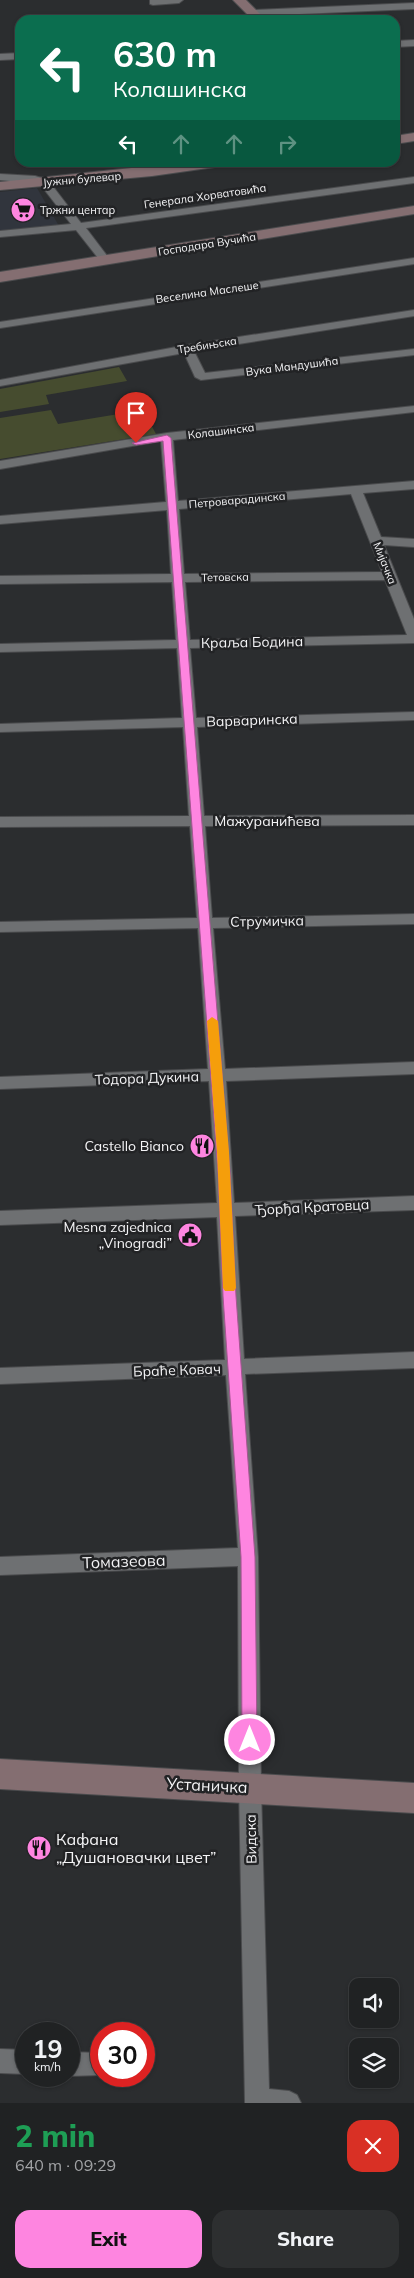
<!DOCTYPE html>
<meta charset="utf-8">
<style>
:root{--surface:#202223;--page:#2d2f30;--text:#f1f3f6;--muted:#a2a4a6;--line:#3d3f41;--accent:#fe85e0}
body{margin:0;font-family:Mulish,sans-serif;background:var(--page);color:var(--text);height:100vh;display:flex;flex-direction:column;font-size:19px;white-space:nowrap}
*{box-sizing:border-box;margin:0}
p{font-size:16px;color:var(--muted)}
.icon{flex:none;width:28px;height:28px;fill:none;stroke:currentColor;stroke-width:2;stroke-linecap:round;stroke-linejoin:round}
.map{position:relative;height:2103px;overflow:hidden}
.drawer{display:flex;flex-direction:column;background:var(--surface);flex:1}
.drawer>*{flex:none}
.guide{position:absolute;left:15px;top:15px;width:385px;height:152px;border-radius:15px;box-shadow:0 1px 4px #0004,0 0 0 1px var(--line);background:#0b6e4f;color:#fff;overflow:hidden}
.controls{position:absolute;left:349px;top:1978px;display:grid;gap:10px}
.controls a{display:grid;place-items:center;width:50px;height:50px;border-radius:10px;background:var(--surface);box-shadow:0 1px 4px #0004,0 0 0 1px var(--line);font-size:25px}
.speed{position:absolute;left:15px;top:2022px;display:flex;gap:10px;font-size:25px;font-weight:700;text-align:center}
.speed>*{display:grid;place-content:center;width:65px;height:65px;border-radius:50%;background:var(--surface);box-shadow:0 1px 4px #0004,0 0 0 1px var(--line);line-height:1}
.speed small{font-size:12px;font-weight:400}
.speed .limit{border:8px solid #d22;background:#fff;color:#111}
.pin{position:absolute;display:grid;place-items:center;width:42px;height:42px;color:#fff;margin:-51px -21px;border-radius:50% 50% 50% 0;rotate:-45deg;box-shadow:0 0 5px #0007}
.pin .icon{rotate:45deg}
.me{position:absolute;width:55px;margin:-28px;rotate:0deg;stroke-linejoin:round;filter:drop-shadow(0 0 4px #0008)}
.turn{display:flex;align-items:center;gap:18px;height:105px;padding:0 15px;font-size:22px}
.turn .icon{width:65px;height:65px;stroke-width:2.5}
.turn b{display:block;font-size:35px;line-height:42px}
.lanes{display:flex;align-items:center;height:48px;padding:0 15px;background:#0003;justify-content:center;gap:25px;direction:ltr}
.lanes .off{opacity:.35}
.round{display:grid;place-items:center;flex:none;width:52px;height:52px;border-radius:15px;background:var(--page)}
.summary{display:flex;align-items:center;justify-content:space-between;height:85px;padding:0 15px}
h1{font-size:30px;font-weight:800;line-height:38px;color:#1e9e55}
.primary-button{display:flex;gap:10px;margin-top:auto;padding:10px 15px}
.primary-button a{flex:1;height:58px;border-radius:15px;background:var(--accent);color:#111;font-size:20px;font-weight:800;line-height:58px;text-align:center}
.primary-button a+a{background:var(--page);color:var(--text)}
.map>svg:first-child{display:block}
</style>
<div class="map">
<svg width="414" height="2103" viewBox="0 0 414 2103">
<rect width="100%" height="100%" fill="#2b2d2f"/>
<path fill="#31353d" d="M37,188L59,226L0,233V192Z"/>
<path fill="#464c2f" d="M119,367L127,381L46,395L49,404L0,412V389Z
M51,410L58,424L143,410L156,434L0,459V418Z"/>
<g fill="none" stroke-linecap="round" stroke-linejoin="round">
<defs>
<path id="street" d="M150,0H183L179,3L153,5L150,4Z
M414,3V9L254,16L250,13L254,10Z
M414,40V46L395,47V41Z
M20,53V59L0,60V54Z
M0,174L35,176L48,180L81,223L414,177V183L86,228L111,261L106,264L102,263L76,230L0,237V231L71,224L40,184L0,180Z
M414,258V264L0,328V322Z
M414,310V316L194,351L205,373L414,349V355L201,380L195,377L184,353L0,386V380L187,345Z
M414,406V412L173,440L178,501L414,481V489L363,493L381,537L414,539V547L384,545L414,619V643L190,648L196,718L414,712V720L197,727L204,816L414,815V825L205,826L212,918L414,914V924L213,928L225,1069L414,1062V1074L226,1081L234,1203L414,1196V1210L235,1216L244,1359L414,1352V1368L245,1374L258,1557L261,1787L269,2089L289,2091L297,2095L301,2103H245L239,1787L238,1566L0,1575V1557L238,1548L226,1375L0,1384V1368L225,1360L217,1217L0,1225V1211L217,1203L209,1081L0,1089V1077L208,1069L198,928L0,932V922L197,918L190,826L0,827V817L189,816L183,727L0,732V724L182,718L177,648L0,652V644L176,640L172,582L0,584V576L171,574L167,510L0,524V516L166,502L161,441L0,469V461L167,433ZM351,494L382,572L184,574L179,509ZM385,580L407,635L190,640L185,582Z
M0,2049L26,2050V2074L0,2073Z
M69,2052L101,2053V2075L69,2076Z"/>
<path id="secondary" d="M233,0H246L266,20H253Z
M414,133V141L395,144V136Z
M188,162H229L222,166L152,176L0,190V182Z
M414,206V214L0,282V272Z
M0,1759L414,1783V1813L0,1789Z"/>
</defs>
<use href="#street" stroke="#4a4b4d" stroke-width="2"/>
<use href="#secondary" stroke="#4a4b4d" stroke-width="2"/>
<use href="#street" fill="#6e7072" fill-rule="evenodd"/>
<use href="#secondary" fill="#846e71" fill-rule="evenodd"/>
</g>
<path fill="#fe85e0" stroke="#a55692" d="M167,435L171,438L230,1172L236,1296L255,1557L257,1740L255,1745L250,1747L244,1745L242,1740L241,1557L223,1296L218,1172L163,441L136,445L132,443Z"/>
<path fill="#f59e0b" d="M212,1017L218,1021L229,1152L236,1288L234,1291H225L223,1288L217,1152L207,1021Z"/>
<defs>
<symbol id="supermarket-disc" viewBox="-11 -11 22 22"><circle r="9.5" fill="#fe85e0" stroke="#222325"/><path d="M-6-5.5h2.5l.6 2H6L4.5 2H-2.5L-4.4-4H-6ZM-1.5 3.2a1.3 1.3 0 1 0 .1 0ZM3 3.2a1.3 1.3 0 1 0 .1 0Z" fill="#111"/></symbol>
<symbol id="restaurant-disc" viewBox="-11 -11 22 22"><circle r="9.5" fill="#fe85e0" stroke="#222325"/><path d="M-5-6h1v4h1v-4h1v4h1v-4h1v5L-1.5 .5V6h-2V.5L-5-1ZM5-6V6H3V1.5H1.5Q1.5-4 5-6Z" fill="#111"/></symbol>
<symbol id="civic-disc" viewBox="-11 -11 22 22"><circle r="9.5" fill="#fe85e0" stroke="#222325"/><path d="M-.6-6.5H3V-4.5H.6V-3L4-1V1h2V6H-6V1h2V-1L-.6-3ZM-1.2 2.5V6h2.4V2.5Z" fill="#111"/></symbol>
</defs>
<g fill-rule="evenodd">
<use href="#supermarket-disc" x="9" y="196" width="28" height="28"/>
<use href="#restaurant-disc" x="188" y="1132" width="28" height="28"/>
<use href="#civic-disc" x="176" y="1221" width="28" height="28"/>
<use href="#restaurant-disc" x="25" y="1834" width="28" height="28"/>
</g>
<g text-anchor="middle" stroke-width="5" stroke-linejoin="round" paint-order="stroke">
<g font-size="11" fill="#f4f4f6" stroke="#222325">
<text transform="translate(82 179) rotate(-5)" y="4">Јужни булевар</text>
<text transform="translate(205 196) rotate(-8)" y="4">Генерала Хорватовића</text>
<text transform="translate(207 244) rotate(-9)" y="4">Господара Вучића</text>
<text transform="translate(207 292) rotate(-8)" y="4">Веселина Маслеше</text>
<text transform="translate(207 345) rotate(-9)" y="4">Требињска</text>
<text transform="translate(292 366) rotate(-7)" y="4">Вука Мандушића</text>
<text transform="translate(221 431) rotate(-7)" y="4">Колашинска</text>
<text transform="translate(237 500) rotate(-5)" y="4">Петроварадинска</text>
<text transform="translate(385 563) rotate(68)" y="4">Мијачка</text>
<text transform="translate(225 577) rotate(-1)" y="4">Тетовска</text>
</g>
<g font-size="11" fill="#f4f4f6" stroke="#222325" text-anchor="start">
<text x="40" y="214">Тржни центар</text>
</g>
<g font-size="14" fill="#f4f4f6" stroke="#222325">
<text transform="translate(252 642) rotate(-1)" y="5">Краља Бодина</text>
<text transform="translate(252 720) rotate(-2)" y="5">Варваринска</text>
<text x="267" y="826">Мажуранићева</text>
<text transform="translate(267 921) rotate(-1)" y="5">Струмичка</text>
<text transform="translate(147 1078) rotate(-2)" y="5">Тодора Дукина</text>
<text transform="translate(312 1207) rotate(-3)" y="5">Ђорђа Кратовца</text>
<text transform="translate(177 1370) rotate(-2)" y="5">Браће Ковач</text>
<text transform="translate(251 1839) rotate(-91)" y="5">Видска</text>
</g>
<g font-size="14" fill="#f4f4f6" stroke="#222325" text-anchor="end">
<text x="184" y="1151">Castello Bianco</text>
<text x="172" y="1232">Mesna zajednica<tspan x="172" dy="16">„Vinogradi”</tspan></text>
</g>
<g font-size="16" fill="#f4f4f6" stroke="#222325">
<text transform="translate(124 1561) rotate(-2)" y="6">Томазеова</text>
<text transform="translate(207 1785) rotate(3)" y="6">Устаничка</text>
</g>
<g font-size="16" fill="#f4f4f6" stroke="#222325" text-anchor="start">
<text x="56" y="1845">Кафана<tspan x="56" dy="18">„Душановачки цвет”</tspan></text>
</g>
</g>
</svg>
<div class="controls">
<a><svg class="icon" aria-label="sound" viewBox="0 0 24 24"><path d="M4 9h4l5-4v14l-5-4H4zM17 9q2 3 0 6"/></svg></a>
<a><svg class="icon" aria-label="layers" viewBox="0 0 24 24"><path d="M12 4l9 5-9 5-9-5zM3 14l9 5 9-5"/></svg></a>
</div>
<div class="speed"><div>19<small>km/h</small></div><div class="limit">30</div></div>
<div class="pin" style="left:136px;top:443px;background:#d93025"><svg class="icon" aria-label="arrive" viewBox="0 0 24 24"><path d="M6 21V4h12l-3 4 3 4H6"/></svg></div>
<svg class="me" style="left:250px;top:1740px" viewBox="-20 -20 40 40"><circle r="17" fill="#fe85e0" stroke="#fff" stroke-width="3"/><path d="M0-11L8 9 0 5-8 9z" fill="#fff"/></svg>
<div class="guide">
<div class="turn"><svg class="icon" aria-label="left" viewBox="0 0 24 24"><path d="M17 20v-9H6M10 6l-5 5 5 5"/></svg><div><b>630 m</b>Колашинска</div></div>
<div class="lanes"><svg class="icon" aria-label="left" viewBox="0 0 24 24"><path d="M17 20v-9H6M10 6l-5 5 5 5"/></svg><svg class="icon off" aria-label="ahead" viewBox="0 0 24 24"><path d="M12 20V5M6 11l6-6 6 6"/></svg><svg class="icon off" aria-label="ahead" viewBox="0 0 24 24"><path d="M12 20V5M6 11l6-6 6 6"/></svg><svg class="icon off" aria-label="right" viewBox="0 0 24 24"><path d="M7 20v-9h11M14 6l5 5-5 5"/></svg></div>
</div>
</div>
<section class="drawer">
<div class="summary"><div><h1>2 min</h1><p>640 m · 09:29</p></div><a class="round" style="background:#d93025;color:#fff"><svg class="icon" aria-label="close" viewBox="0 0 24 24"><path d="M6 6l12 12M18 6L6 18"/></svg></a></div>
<div class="primary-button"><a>Exit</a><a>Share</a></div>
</section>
